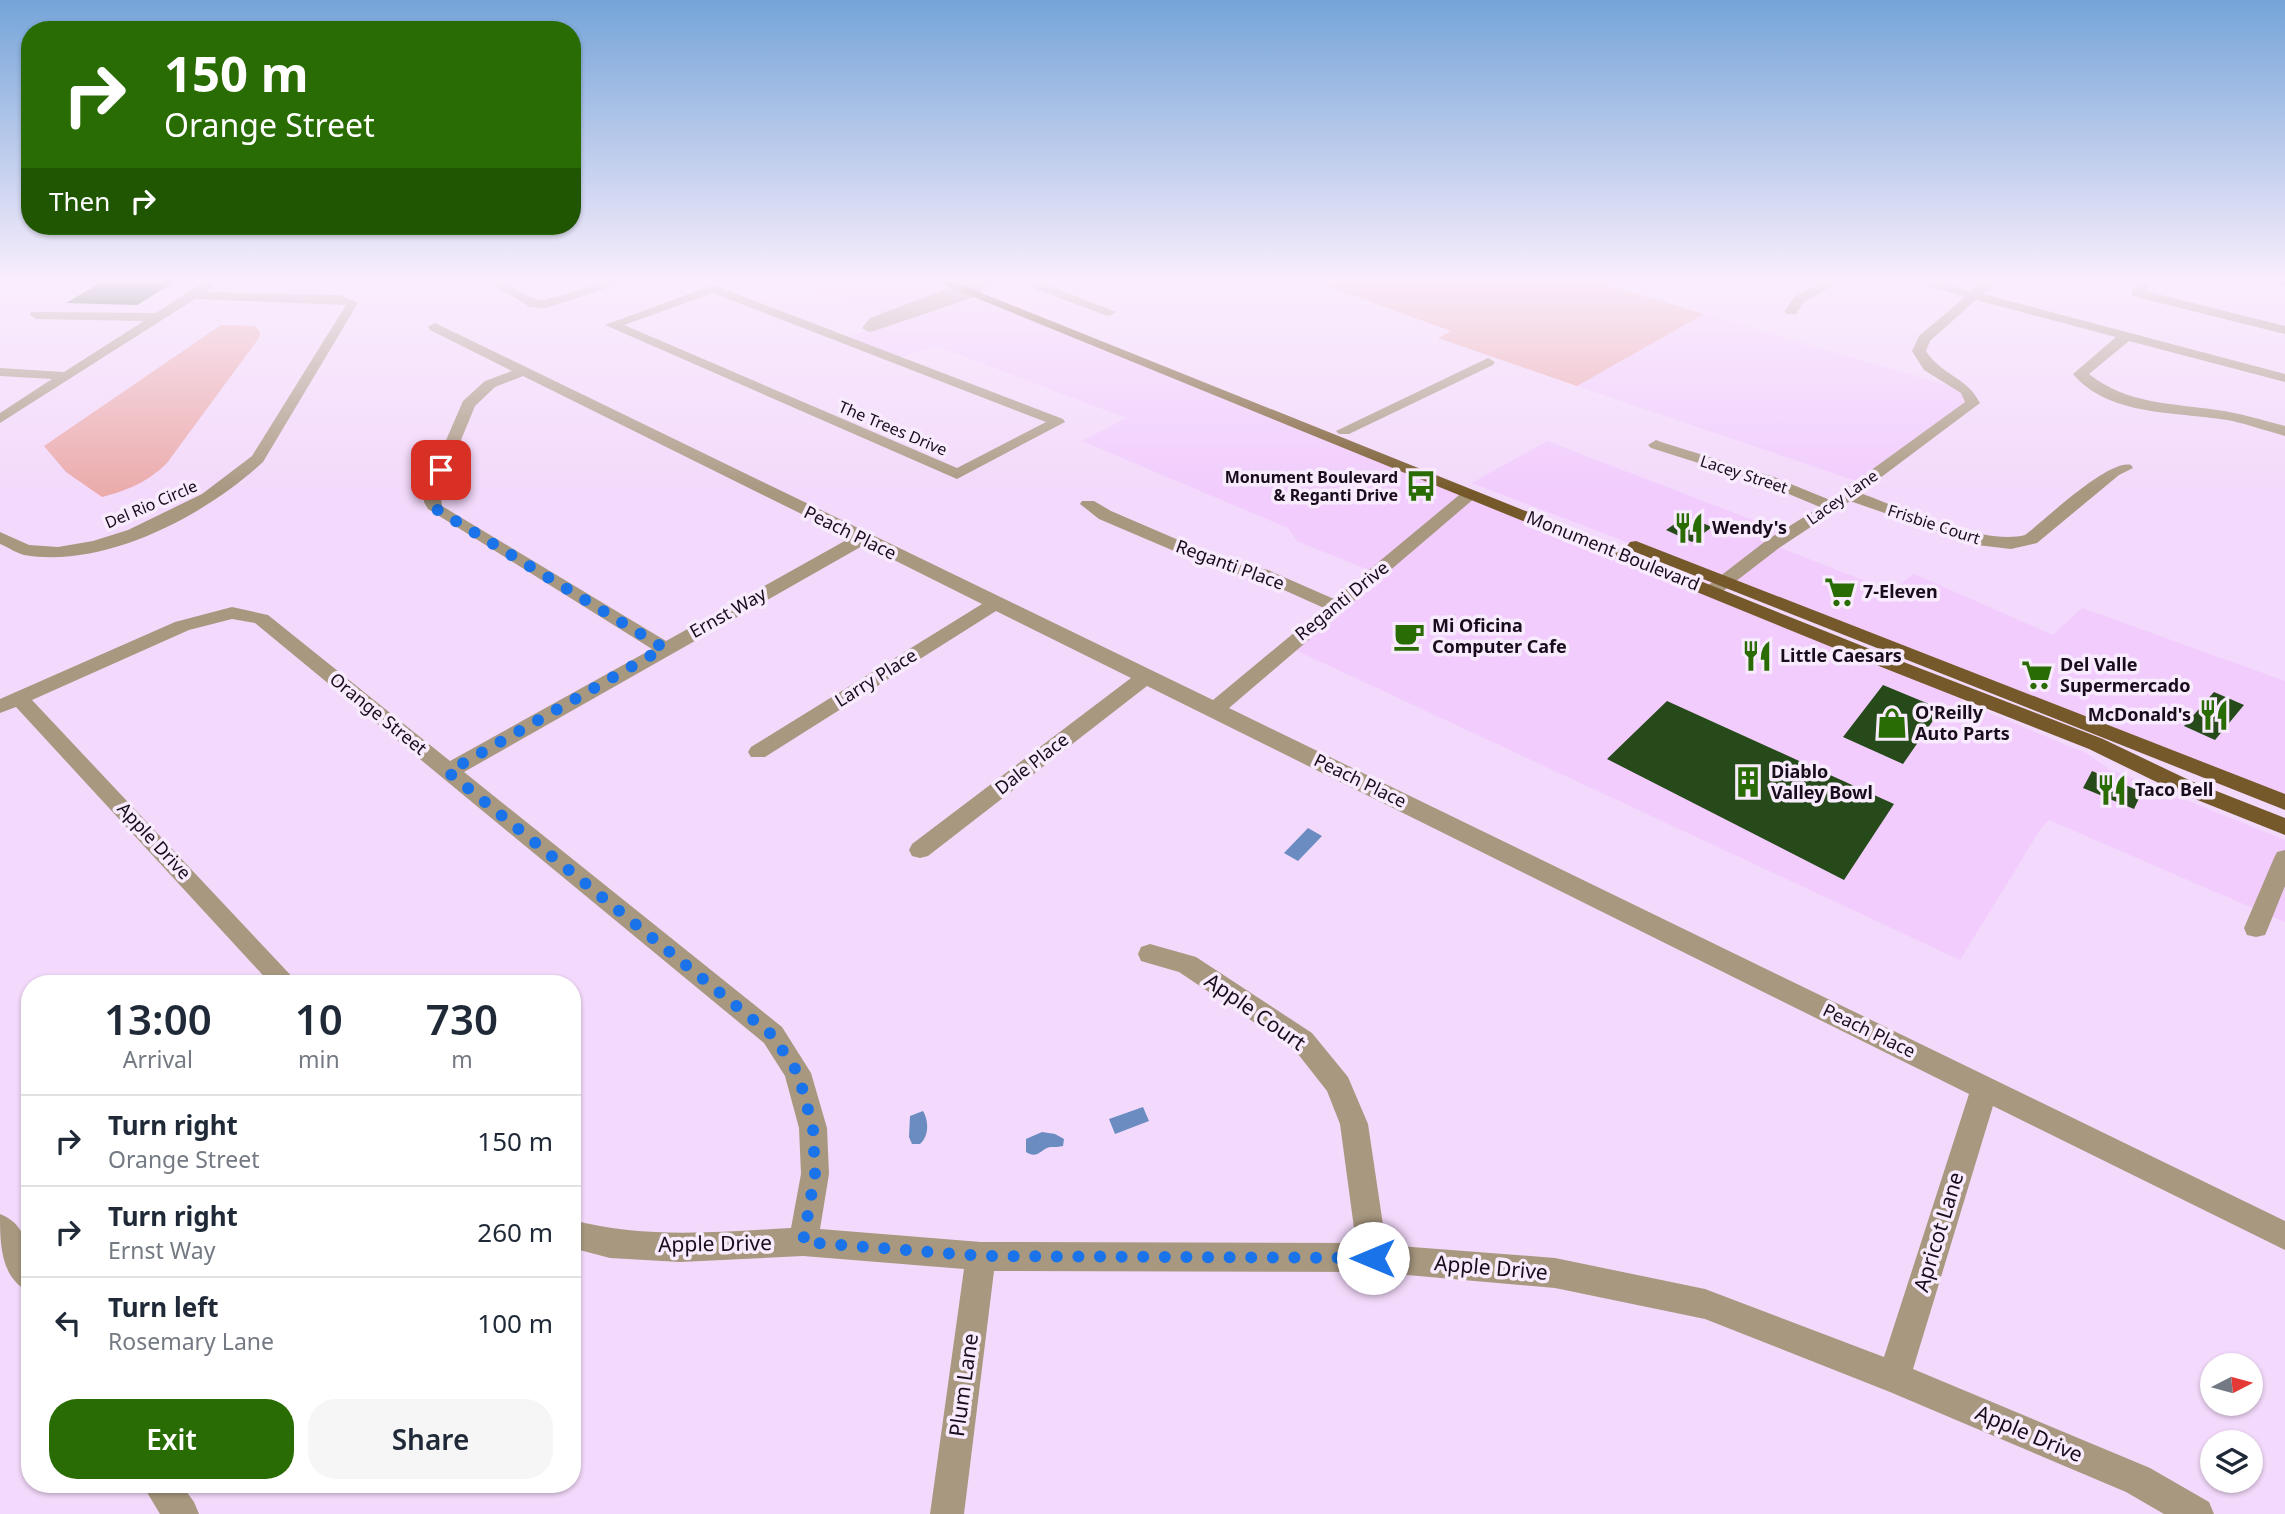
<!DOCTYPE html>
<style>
:root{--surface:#fff;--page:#f6f6f7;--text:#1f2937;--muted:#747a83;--line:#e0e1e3;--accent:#296c03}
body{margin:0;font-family:"Noto Sans",sans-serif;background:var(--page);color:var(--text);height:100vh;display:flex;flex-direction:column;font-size:26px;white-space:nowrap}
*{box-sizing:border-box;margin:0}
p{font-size:23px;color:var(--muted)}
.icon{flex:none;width:38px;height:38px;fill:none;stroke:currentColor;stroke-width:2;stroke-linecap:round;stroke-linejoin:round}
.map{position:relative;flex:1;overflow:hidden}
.side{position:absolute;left:21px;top:975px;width:560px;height:518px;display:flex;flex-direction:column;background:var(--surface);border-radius:28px;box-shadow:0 2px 5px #0004}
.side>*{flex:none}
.guide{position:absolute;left:21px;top:21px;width:560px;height:214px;border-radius:28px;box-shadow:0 2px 5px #0004;background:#296c03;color:#fff;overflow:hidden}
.needle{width:46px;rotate:84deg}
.controls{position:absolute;left:2200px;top:1353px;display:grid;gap:14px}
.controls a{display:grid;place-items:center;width:63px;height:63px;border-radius:50%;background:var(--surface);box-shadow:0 2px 5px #0004;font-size:35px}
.pin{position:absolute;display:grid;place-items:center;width:60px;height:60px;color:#fff;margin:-30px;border-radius:14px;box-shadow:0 4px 10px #0006}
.me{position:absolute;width:77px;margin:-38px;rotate:270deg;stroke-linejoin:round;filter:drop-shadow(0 0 5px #0008)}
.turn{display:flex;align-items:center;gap:24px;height:147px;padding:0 28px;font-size:32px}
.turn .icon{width:91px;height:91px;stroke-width:2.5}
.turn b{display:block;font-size:49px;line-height:60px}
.then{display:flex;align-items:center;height:66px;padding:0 28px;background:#0003;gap:14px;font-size:26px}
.eta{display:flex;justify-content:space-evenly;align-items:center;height:119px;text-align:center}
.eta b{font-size:42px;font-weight:600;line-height:49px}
.action{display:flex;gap:14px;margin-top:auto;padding:14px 28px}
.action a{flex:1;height:80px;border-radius:28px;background:var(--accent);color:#fff;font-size:28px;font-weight:600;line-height:80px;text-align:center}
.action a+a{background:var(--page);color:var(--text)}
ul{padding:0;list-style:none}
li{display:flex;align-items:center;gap:21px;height:91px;padding:0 28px;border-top:2px solid var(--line)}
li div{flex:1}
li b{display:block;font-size:26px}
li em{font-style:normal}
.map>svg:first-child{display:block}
</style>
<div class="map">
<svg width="2285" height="1514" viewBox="0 0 2285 1514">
<rect width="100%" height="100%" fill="#f3d9fb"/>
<path fill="#f1ccfd" d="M815,280H938L959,289L888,316L801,285Z
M973,293L1965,693L1960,701L2086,753L2109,769L2285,840V922L2049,820L2041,828L1960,960L1287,646L1376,573L1297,541L1288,528L1082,441L1126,418L936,346L897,358L844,338Z
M1704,314L1967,391L1973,403L1862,483L1577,386Z
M1547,441L1789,534L1773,545L1891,591L1914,574L2053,635L2082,608L2285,681V802L1726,580L1472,483Z"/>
<path fill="#ebabab" d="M1310,280H1591L1704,314L1577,386L1438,338L1451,331Z
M221,325L255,326L260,332L259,338L167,463C148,482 128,490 102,497L66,472L44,446Z"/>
<path fill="#6a8cc0" d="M1308,828L1322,836L1298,861L1284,853Z
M1143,1107L1149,1121L1115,1134L1109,1119Z
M923,1111C929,1121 929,1136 920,1144H912L909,1137L910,1116Z
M1042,1132L1055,1134L1064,1139L1063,1146C1059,1147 1055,1147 1051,1147C1041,1148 1038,1160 1026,1152V1139Z"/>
<path fill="#264a19" d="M105,280H178L137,305L66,303Z
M1686,516L1712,527L1692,542L1666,530Z
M1883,685L1941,709L1903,764L1843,737Z
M2214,692L2244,705L2215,740L2184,726Z
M1667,701L1894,804L1844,880L1607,759Z
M2092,771L2142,792L2134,809L2083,788Z"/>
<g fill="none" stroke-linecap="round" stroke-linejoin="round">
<path fill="#a89880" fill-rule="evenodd" d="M207,280H222L206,292L340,295L358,303L263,462C206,515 105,569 24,555C16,553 8,547 0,544V532L29,545L58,547L93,541L128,530L202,494L252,456L346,305L195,299L0,423V413L52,379L0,376V368L64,372L144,321L36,319L30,315L31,312L156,313Z
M486,280C512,280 523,300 545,300L612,280H631L546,308L530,307Z
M981,280H1003L986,286L977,296L874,331L869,332L862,328L870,318L955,286Z
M1038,280H1051L1047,285L1116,312L1110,316L1105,315L1035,289L1033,286Z
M1827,280H1842L1803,303L1796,314H1786L1785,311L1794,297Z
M1910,280H1931L1971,291L1984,280H1997L1983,294L2285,374V382L2129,341L2089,374C2126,404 2171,403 2217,410C2240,413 2262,420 2285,426V436C2267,431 2250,425 2232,421C2181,411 2110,418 2073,374L2116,337L1976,300L1930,341L1926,351C1941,375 1967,377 1980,403L1860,493C1902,508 1983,546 2025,535C2045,520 2108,459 2131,465L2133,468L2119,475L2037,543L2011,549L1977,545L1850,501L1779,548L1718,595H1706L1703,591L1706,587L1767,540L1820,507L1762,483L1651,448L1648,445L1656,440L1661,442L1774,477L1830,500L1965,402L1961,393L1924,370L1912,351L1919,336L1965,297Z
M2143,280H2156L2145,291L2285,326V334L2132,296V290Z
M2271,280H2285V286L2273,283Z
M713,285L1063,419L1065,422L957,479L605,325ZM713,293L1046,422L957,468L624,325Z
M435,323L1213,700L1324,608L1257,578L1221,571L1099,519L1080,504L1082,501H1094L1111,511L1232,563L1268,570L1334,599L1464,491H1476L1478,494L1476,497L1229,708L2285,1221V1250L1993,1106L1913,1369L2150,1468L2209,1502L2214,1514H2164L2126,1492L1890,1392L1705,1319L1555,1288L1373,1272L994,1271L964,1514H930L964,1269L803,1256L680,1262L610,1258L572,1248V1220C645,1239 716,1232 791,1228L801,1174L799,1128L785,1076L764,1043L255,623L232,619L189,630L32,700L299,984H271L16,707L0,713V699L175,622L232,607L268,615L450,761L652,649L428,509L424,502V491L463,401L485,381L512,371L430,330L428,327ZM523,376L850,538L666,641L442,506L440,491L475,406L495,387ZM864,545L982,604L751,747L748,752L751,757H765L996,611L1131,678L912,844L909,850L912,856L920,858L928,856L1147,686L1969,1094L1884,1357L1705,1289L1555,1258L1386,1245L1368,1124L1348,1077L1312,1033L1196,957L1150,944L1141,947L1138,954L1141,961L1179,972L1294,1049L1327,1091L1340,1124L1356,1243L981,1242L820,1229L829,1174L827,1128L811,1073L782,1027L464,772Z
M1488,358L1495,362L1493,365L1349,434H1339L1336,431Z
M2285,850V886L2268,928L2265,935L2256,937L2247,935L2244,928L2274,858L2277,852Z
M0,1214C32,1226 30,1263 30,1292C0,1279 0,1242 0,1214Z
M142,1484H181L194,1502L199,1514H160Z"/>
<path fill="#75592a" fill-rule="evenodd" d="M932,280H949L1875,651L2103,739L2191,781L2285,818V835L2175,791L2089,749L1861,659Z
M1636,541L2285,794V810L1630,550L1627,546L1630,542Z"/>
</g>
<linearGradient id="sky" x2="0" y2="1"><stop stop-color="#75a4d8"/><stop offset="0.57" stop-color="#faeefd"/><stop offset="1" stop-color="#faeefd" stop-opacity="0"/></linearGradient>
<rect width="2285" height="492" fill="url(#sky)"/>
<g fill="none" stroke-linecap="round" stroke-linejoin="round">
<path stroke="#1a73e8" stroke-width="12" stroke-dasharray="0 21.6" d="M441,470L432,491L436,509L664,648L448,772L772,1035L798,1073L813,1128L815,1174L803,1242L982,1256L1373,1258"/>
</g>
<defs>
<symbol id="bus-bare" viewBox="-9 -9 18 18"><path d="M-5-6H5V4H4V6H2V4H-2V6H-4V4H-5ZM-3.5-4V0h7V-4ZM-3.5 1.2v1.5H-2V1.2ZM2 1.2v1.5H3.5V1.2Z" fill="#296c03" stroke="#f8ebfd" stroke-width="2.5" paint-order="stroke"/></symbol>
<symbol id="restaurant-bare" viewBox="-9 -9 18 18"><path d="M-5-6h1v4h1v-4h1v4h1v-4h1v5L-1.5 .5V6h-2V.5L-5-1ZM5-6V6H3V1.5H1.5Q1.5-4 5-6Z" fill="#296c03" stroke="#f8ebfd" stroke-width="2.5" paint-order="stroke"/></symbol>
<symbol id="supermarket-bare" viewBox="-9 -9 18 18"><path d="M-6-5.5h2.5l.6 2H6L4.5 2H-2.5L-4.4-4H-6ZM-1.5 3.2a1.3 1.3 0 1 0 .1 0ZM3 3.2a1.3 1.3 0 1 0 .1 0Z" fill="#296c03" stroke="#f8ebfd" stroke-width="2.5" paint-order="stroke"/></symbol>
<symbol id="cafe-bare" viewBox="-9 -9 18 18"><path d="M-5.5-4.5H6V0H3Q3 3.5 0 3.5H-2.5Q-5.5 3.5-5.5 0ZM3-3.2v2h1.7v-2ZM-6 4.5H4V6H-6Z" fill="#296c03" stroke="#f8ebfd" stroke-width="2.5" paint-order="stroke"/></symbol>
<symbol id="shop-bare" viewBox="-9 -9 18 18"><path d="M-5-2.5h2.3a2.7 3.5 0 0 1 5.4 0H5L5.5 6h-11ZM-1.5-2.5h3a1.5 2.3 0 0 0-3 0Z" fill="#296c03" stroke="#f8ebfd" stroke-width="2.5" paint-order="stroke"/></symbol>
<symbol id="building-bare" viewBox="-9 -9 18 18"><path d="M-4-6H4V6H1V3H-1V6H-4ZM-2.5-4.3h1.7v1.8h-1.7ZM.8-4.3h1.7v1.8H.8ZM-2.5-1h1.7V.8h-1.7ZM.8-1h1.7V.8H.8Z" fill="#296c03" stroke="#f8ebfd" stroke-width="2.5" paint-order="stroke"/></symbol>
</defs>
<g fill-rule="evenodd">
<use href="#bus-bare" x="1399" y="464" width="44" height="44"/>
<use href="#restaurant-bare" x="1667" y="506" width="44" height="44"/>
<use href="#supermarket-bare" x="1818" y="570" width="44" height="44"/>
<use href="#cafe-bare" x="1387" y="614" width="44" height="44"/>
<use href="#restaurant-bare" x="1735" y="634" width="44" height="44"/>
<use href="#supermarket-bare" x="2015" y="653" width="44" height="44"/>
<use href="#restaurant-bare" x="2192" y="693" width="44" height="44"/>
<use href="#shop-bare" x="1870" y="701" width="44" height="44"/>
<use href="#building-bare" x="1726" y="760" width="44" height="44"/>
<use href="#restaurant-bare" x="2090" y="768" width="44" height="44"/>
</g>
<g text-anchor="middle" stroke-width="7" stroke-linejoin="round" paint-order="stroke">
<g font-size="16" fill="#180d1b" stroke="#f8ebfd">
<text transform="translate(893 428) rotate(23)" y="6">The Trees Drive</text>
<text transform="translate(1744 474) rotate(18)" y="6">Lacey Street</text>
<text transform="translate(1842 497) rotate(-35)" y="6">Lacey Lane</text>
<text transform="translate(151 504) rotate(-23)" y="6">Del Rio Circle</text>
<text transform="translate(1934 524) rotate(18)" y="6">Frisbie Court</text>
</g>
<g font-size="16" font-weight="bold" fill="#180d1b" stroke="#f8ebfd" text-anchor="end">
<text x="1398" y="483">Monument Boulevard<tspan x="1398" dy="18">&amp; Reganti Drive</tspan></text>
</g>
<g font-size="18" font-weight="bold" fill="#180d1b" stroke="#f8ebfd" text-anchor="start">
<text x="1712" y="534">Wendy's</text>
<text x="1863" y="598">7-Eleven</text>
<text x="1432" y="632">Mi Oficina<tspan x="1432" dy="21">Computer Cafe</tspan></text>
<text x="1780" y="662">Little Caesars</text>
<text x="2060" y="671">Del Valle<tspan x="2060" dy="21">Supermercado</tspan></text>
<text x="1915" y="719">O'Reilly<tspan x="1915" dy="21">Auto Parts</tspan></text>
<text x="2191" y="721" text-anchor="end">McDonald's</text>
<text x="1771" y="778">Diablo<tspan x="1771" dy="21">Valley Bowl</tspan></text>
<text x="2135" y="796">Taco Bell</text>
</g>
<g font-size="18" fill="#180d1b" stroke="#f8ebfd">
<text transform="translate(850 533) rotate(26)" y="6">Peach Place</text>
<text transform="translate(1613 551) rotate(22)" y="6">Monument Boulevard</text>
<text transform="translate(1230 565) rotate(20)" y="6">Reganti Place</text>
<text transform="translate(1342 601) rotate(-39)" y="6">Reganti Drive</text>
<text transform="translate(728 613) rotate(-29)" y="6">Ernst Way</text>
<text transform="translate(876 678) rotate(-32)" y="6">Larry Place</text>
<text transform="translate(378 714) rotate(39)" y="6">Orange Street</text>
<text transform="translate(1032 764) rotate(-38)" y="6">Dale Place</text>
<text transform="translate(1360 781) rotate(26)" y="6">Peach Place</text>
<text transform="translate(154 841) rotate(47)" y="6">Apple Drive</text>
<text transform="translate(1869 1031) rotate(26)" y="6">Peach Place</text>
</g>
<g font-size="21" fill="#180d1b" stroke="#f8ebfd">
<text transform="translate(1255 1012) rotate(35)" y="7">Apple Court</text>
<text transform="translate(1939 1232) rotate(-73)" y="7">Apricot Lane</text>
<text transform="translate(715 1244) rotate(-1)" y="7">Apple Drive</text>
<text transform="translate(1491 1268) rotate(5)" y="7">Apple Drive</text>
<text transform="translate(964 1385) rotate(-82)" y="7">Plum Lane</text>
<text transform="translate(2029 1434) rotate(23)" y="7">Apple Drive</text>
</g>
</g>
</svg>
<div class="controls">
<a><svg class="needle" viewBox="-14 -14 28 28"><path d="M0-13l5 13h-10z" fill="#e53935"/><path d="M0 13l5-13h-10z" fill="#747a83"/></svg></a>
<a><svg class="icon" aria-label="layers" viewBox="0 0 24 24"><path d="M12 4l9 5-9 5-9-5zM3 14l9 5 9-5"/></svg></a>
</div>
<div class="pin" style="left:441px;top:470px;background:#d93025"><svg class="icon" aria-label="arrive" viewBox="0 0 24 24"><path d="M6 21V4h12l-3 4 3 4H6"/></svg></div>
<svg class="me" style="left:1373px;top:1258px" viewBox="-20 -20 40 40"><circle r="19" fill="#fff"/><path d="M0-13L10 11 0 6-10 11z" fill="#1a73e8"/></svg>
<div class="guide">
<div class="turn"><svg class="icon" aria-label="right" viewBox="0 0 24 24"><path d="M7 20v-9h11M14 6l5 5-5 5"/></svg><div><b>150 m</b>Orange Street</div></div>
<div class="then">Then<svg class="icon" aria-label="right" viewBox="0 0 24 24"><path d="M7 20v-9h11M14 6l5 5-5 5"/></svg></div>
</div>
<section class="side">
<div class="eta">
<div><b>13:00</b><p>Arrival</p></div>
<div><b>10</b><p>min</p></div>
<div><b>730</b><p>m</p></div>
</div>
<ul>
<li><svg class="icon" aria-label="right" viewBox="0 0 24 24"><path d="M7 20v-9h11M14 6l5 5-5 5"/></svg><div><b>Turn right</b><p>Orange Street</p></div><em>150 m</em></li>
<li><svg class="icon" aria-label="right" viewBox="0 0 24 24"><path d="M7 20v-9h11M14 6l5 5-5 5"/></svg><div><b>Turn right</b><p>Ernst Way</p></div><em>260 m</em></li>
<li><svg class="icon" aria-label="left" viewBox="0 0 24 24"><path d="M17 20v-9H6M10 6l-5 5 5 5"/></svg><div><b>Turn left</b><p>Rosemary Lane</p></div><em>100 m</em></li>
</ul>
<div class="action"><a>Exit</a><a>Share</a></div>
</section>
</div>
